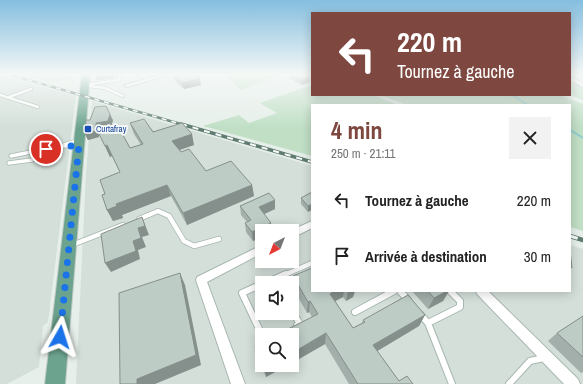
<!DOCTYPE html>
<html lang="fr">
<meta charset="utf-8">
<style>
:root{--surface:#fff;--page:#f2f2f2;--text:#222;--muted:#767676;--accent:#7e4840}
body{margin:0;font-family:"Archivo Narrow",sans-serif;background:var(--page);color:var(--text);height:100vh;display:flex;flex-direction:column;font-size:15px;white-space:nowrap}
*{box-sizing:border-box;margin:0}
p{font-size:13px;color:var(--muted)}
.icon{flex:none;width:22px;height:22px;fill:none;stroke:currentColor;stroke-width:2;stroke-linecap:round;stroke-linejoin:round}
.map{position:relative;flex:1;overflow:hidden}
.panel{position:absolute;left:311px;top:104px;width:260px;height:188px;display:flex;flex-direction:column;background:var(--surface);border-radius:0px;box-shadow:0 2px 10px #0003}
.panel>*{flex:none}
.guide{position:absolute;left:311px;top:12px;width:260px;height:84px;border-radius:0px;box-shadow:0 2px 10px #0003;background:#7e4840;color:#fff;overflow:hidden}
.needle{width:26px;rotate:222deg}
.buttons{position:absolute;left:255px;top:224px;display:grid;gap:8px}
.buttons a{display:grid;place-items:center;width:44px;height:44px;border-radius:0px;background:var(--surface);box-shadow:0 2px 10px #0003;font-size:20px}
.pin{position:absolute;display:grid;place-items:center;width:34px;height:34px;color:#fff;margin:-17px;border:2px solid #fff;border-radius:50%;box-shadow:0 1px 4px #0007}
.me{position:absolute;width:44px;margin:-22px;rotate:6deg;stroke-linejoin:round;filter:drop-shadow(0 0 3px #0008)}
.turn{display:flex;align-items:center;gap:14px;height:84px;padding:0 20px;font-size:18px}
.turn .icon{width:52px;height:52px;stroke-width:2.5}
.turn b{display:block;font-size:28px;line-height:34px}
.round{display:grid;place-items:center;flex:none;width:42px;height:42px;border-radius:0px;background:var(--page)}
.summary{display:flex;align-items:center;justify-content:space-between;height:68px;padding:0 20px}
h1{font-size:24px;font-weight:700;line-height:30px;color:var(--accent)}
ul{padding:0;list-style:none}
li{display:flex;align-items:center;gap:12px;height:56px;padding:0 20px}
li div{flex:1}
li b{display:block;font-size:15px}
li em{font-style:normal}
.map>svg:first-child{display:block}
</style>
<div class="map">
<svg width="583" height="384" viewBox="0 0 583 384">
<rect width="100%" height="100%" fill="#e6efea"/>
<path fill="#d4dfd9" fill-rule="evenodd" d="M22,74H73L72,79L51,83Z
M0,75L76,96L48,322L43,326L39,367L7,384H0Z
M92,101L312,166V291H570V245L583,249V384H76L86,173ZM262,231H292V261H262ZM262,283H292V313H262ZM262,335H292V365H262Z"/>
<path fill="#c0dfc5" d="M224,74H282L241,90Z
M570,79L583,87V100L570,95Z
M312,85V95H373L398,105H312V156L203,126L239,115L249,123L277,113L260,103Z
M380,95H559L583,104V231L570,227V105H407Z"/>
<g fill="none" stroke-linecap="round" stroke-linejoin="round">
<path stroke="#90ced1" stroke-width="1.5" d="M512,95L528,105"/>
<path stroke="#90ced1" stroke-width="2" d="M570,130L583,138"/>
<defs>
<path id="lane-far3" d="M75,76L85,75
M85,85L119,80V74
M89,86L105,88L123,96
M0,95L38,107
M9,97L31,89"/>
<path id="lane-far2" d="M63,146L79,145
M11,156L61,146L79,140
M9,163L32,160"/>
<path id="lane-far1" d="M139,219L158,211L169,216L184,241L194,246L219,239
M72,245L123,225
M284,275L312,263"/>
<path id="lane" d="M265,283L286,274
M262,284L242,293L262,335
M400,291L408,300
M292,311L300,324L297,325
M355,312L394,291
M420,314L428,323L452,384
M428,323L460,307V301L450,291
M509,384L530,361L544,358"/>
<path id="street" d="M164,74H172L127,87L124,85Z
M570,77L583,83V87L570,80Z
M312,221V228L292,238V231H290Z
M262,245V253L207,282L245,384H231L196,280L197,277Z
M476,291H488L578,379L580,384H564L477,294Z"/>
<path id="primary" d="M82,74H90L65,384H45Z"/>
</defs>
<use href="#lane-far3" stroke="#a8b7b0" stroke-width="4"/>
<use href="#lane-far2" stroke="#a8b7b0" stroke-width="5"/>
<use href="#lane-far1" stroke="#a8b7b0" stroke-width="6"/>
<use href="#lane" stroke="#a8b7b0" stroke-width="8"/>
<use href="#street" stroke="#a8b7b0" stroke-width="2"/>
<use href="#primary" stroke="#c2cac7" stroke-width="2"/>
<use href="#lane-far3" stroke="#fff" stroke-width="2.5"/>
<use href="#lane-far2" stroke="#fff" stroke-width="3.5"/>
<use href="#lane-far1" stroke="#fff" stroke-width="4.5"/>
<use href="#lane" stroke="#fff" stroke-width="6"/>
<use href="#street" fill="#fff" fill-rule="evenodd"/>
<use href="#primary" fill="#6ca38f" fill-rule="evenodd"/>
<defs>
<path id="rail-far2" d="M8,74L184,125"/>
<path id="rail-far1" d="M181,124L312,162"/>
<path id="rail" d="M570,236L583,240"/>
</defs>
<use href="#rail-far2" stroke="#607c71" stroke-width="2.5"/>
<use href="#rail-far1" stroke="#607c71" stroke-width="3.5"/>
<use href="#rail" stroke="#607c71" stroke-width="4.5"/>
<use href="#rail-far2" stroke="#f7fbf9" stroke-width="1.5" stroke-dasharray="5" stroke-linecap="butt"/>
<use href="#rail-far1" stroke="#f7fbf9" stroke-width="2" stroke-dasharray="6" stroke-linecap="butt"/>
<use href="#rail" stroke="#f7fbf9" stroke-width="3" stroke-dasharray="8" stroke-linecap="butt"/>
</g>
<path fill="#a3afaa" d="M289,74H310V82L302,85L289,78Z
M173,75L201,85L184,89L175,81Z
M113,120L111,127L99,129V132L130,148L141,145L134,134L130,123L194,145L180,150L181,152L206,171L252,185L254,196L187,225L171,196L122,215L123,218L113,221L107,210L105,194L120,172L112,156L110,157L99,133V137L88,140L85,134Z
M312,192L308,212L301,204V198Z
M275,200V209L264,214L262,231V237L253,241L246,232L245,223L247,222L241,215L240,206Z
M293,276L312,291H355L353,297L346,301L343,297L335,301L353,328L362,323L363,320L425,315L419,326L377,351L399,381L413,384H349L325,344L292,363V335L312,317L309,312L307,313L293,288Z
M412,291H449L443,301L428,309Z
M583,316V372L581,373L548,341L557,333Z
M262,342V365H288L266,377L257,356L255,346Z"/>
<path fill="#858f8b" d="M95,74H114V78L97,80Z
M310,74V82L302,85V80L306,75Z
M200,78L201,85L184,89L182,83Z
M110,114L113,120L111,127L99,129V137L88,140L85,134L96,123Z
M192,134L194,145L176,151L172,141Z
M107,145L112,156L110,157L105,146Z
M167,185L171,196L122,215L123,218L113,221L107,210L116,204Z
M252,185L254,196L187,225L183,213Z
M275,200V209L260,216L259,207Z
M312,204V210L308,212V206Z
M142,217L149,235L142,237L146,247L138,250L140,259L111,272L105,263L133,241Z
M271,223L272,231H262V237L253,241L252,232Z
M180,273L185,285L201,365L155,384H137V379Z
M334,291H344L343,297L328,305L330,294Z
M348,291H355L353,297L346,301Z
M447,291H449L443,301L428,309L434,298Z
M310,301L309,312L307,313L308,302Z
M425,315L419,326L369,356L373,345Z
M326,333L325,344L292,363V353Z
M270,365H288L266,377L265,368Z"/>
<path fill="#beccc6" stroke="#858f8b" d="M176,74H195L200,78L182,83L173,75Z
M290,74H310L306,75L310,77L302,80Z
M106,106L110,114L108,121L96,123V131L85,134L86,120H90L95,107Z
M144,119L153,132L182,123L192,134L172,141L181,152L189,149L206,171L231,161L252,185L183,213L167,185L116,204L117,206L107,210L102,195L105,194L100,180L120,172L107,145L105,146L98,132L118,126L130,148L143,144L130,123Z
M312,192V204L308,206L301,198Z
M269,193L275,200L259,207L271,223L252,232L245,223L251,220L240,206Z
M142,217L145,226L138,228L141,238L133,241L136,251L105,263L101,234Z
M570,250L572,268L570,267Z
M312,268V291H334L330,294L353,328L365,322L363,320L408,295L425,315L373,345L399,381L407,376L413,384H358L326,333L292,353V335H276L318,314L310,301L308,302L293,276Z
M180,273L196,355L137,379V384H120L119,293Z
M428,291H447L434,298Z
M583,316V357L557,333Z
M262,342V361L255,346Z
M264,365H270L265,368Z"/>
<linearGradient id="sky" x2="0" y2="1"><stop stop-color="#85bedf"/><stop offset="0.58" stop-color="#f4f8f6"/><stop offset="1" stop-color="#f4f8f6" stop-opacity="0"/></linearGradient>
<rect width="583" height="128" fill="url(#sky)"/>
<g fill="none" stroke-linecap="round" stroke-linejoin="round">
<path stroke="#1a73e8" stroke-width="7" stroke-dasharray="0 12.6" d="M46,149L79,145L60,337"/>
</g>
<rect fill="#1a4fb4" stroke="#f7fbf9" stroke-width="1.5" x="84" y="125" width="8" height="8" rx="2"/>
<g text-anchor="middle" stroke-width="3.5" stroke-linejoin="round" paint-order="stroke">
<g font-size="9" fill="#164399" stroke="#f7fbf9" text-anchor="start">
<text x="96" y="132">Curtafray</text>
</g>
</g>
</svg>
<div class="buttons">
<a><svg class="needle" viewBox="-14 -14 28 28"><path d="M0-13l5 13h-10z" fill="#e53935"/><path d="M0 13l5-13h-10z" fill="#767676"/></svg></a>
<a><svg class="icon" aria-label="sound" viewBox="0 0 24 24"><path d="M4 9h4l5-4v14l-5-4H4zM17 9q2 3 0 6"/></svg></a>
<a><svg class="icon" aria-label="search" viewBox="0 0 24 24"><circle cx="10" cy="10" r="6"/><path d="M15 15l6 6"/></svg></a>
</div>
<div class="pin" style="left:46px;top:149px;background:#d93025"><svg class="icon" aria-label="arrive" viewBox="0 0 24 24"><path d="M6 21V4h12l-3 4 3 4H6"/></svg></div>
<svg class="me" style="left:60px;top:337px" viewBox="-20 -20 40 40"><path d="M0-17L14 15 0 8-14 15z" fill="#1a73e8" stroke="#fff" stroke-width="4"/></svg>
<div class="guide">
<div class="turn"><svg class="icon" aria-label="left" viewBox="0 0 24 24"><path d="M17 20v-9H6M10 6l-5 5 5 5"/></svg><div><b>220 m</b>Tournez à gauche</div></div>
</div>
<section class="panel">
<div class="summary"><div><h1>4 min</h1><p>250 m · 21:11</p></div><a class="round"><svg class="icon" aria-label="close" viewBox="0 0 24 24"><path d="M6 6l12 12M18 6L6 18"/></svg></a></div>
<ul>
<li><svg class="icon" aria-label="left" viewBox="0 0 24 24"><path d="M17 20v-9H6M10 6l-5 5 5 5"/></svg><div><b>Tournez à gauche</b></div><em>220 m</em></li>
<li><svg class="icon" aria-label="arrive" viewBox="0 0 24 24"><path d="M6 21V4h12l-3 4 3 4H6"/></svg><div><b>Arrivée à destination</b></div><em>30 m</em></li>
</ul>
</section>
</div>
